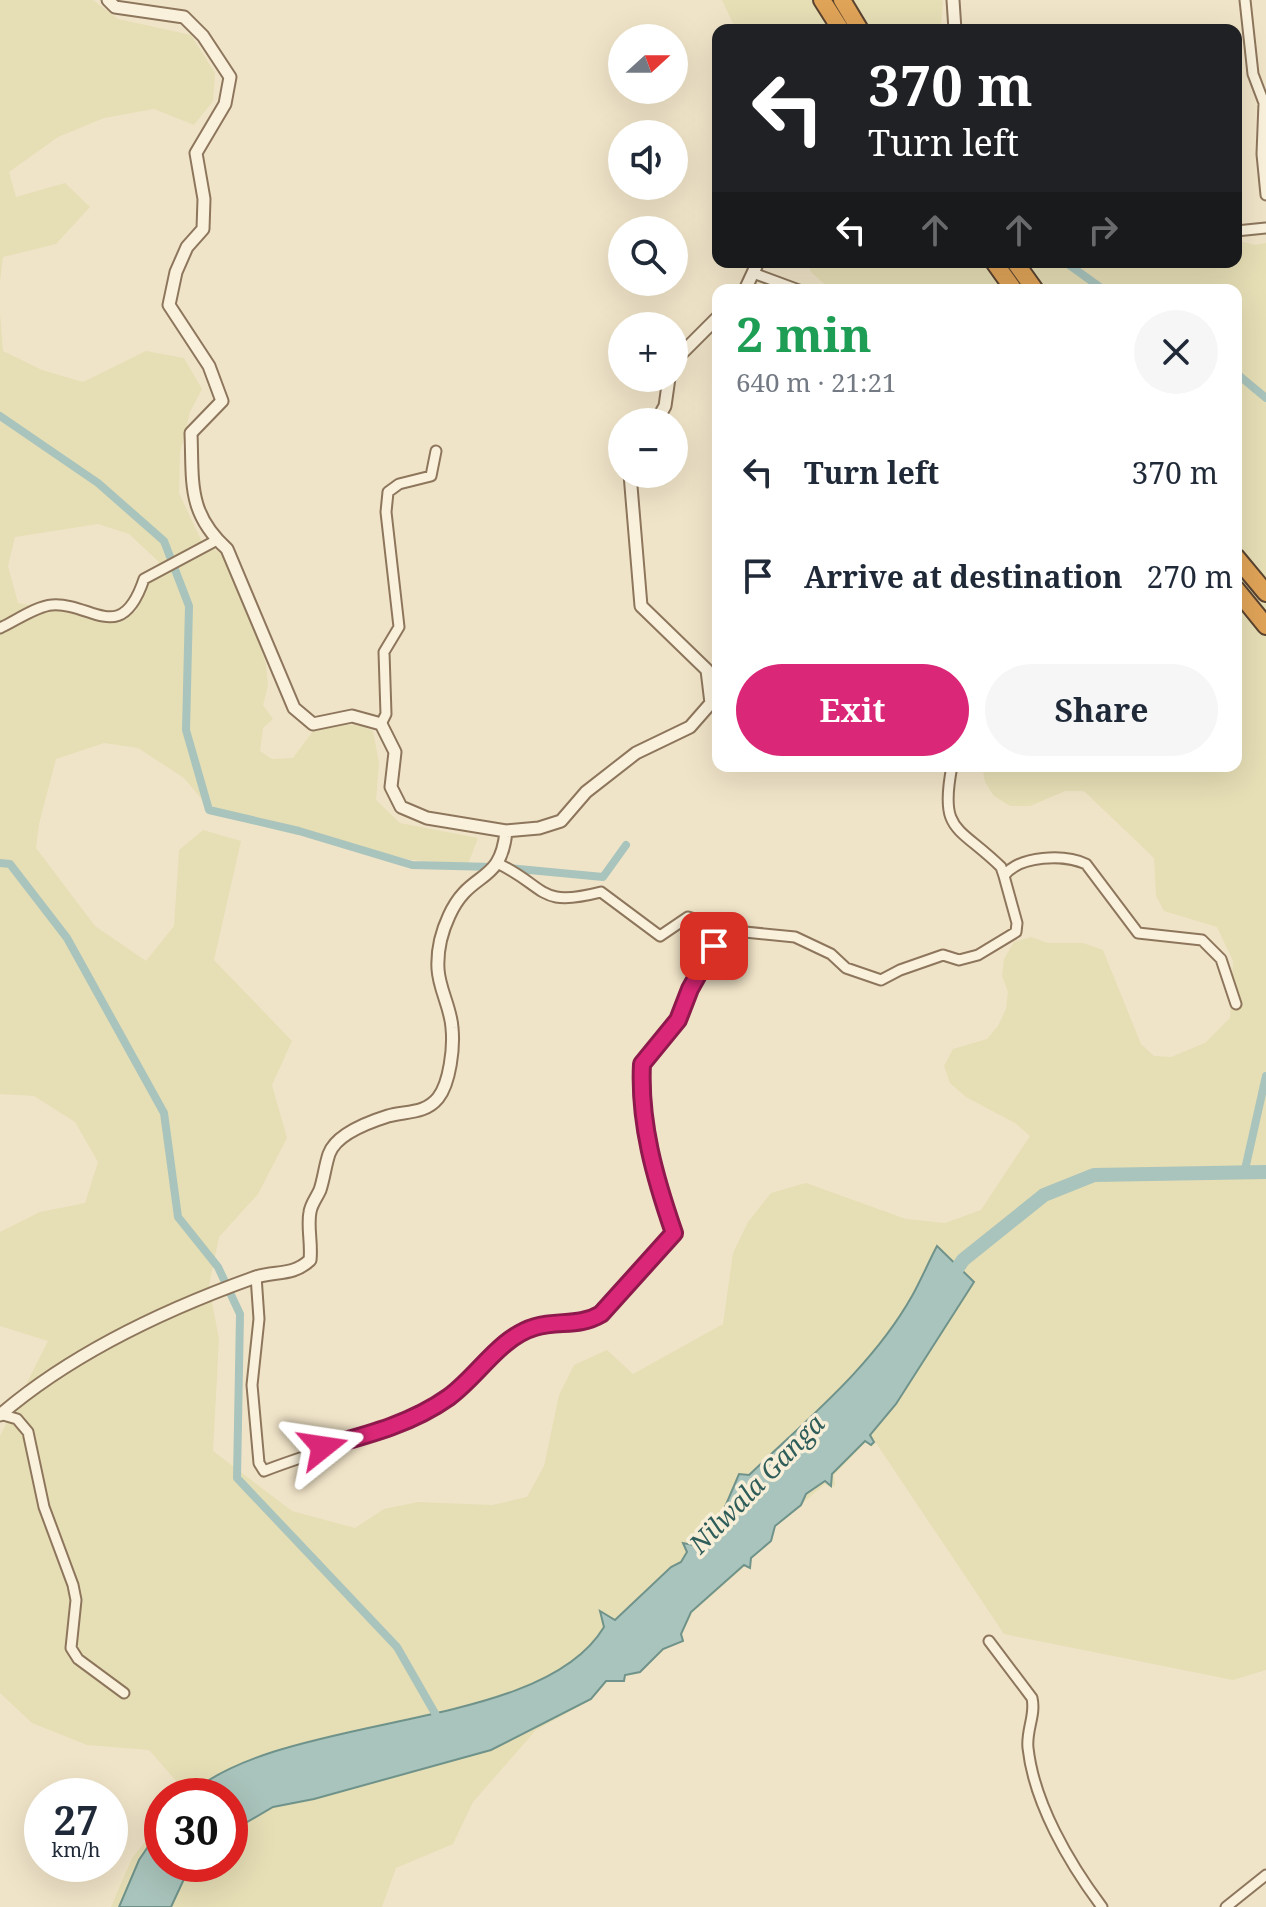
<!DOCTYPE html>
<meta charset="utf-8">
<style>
:root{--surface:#fff;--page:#f6f6f7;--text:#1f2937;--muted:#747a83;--accent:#db2777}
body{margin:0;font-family:"Noto Serif",serif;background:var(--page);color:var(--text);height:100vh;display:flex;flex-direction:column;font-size:30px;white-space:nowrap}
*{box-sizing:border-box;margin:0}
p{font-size:26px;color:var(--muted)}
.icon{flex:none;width:44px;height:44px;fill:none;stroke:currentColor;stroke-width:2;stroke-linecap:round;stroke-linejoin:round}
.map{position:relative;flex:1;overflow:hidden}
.sheet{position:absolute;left:712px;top:284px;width:530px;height:488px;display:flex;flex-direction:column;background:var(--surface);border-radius:16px;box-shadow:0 8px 32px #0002}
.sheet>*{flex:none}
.banner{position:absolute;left:712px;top:24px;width:530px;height:244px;border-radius:16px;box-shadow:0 8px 32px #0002;background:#202124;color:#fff;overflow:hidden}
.needle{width:52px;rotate:69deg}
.buttons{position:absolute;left:608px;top:24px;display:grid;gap:16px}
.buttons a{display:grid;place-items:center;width:80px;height:80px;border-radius:50%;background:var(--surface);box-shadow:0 8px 32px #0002;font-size:40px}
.speed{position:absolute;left:24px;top:1778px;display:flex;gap:16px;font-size:40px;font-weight:700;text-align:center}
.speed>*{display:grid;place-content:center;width:104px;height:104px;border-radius:50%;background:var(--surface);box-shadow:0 8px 32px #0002;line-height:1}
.speed small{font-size:20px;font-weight:400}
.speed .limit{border:12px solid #d22;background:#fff;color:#111}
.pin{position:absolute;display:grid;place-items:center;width:68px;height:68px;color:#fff;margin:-34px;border-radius:16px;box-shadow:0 4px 12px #0006}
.me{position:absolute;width:88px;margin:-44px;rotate:75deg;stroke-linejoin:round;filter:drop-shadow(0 0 6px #0008)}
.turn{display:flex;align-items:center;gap:28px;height:168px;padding:0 24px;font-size:36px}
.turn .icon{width:104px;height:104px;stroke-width:2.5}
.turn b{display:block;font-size:56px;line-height:68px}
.lanes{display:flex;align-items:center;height:76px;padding:0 24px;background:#0003;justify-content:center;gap:40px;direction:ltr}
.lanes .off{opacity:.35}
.round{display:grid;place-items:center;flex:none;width:84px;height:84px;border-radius:42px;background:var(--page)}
.head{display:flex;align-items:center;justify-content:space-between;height:136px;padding:0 24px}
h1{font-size:48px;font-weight:700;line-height:60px;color:#1e9e55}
.primary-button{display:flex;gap:16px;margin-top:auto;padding:16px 24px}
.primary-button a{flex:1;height:92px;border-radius:48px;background:var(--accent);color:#fff;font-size:32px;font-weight:700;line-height:92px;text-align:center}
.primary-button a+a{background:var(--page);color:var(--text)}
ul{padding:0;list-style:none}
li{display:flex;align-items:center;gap:24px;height:104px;padding:0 24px}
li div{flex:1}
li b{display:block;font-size:30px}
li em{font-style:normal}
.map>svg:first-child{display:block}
</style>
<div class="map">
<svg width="1266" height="1907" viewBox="0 0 1266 1907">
<rect width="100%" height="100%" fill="#f0e4c8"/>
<path fill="#e6deb5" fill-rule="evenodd" d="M0,0H93L118,19L191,35L215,73L213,101L194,125L154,109L104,118L58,137L9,172L16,197L65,183L90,207L56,244L3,257L0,282Z
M722,0H943L941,30H736Z
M1236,240L1255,245L1266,243V1670L1233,1680L1004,1634L876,1443L871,1447L866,1442L834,1475L835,1485L831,1488L825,1484L776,1526L771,1541L751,1558V1570L745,1566L692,1613L682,1634L684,1641L664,1650L640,1673L626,1676L624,1682H607L591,1700L536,1730L473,1802L453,1844L396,1868L382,1907H111L132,1858L162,1821V1864H230V1796H180L184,1790L149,1750L87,1745L32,1723L0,1693V1436L48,1341L0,1326V1232L40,1212L85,1203L98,1162L75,1122L34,1096L0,1094V313L3,351L42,370L83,382L146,351L184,358L202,389L190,412L180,453L179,493L202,542L229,558L266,664L268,686L263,705L273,719L263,728L260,751L272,759L293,758L313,731L345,724L361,726L373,731L379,763L376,800L400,823L478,838L468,864L411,860L210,809L184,778L138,748L104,743L56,759L39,824L36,848L95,926L146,961L174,926L179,850L203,830L241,841L214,960L292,1041L272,1085L287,1138L258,1194L219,1237L209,1286L219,1339L213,1451L292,1511L355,1528L384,1509L418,1502L492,1505L527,1497L544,1466L559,1395L574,1365L607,1350L633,1374L723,1324L733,1253L748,1222L771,1193L806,1183L906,1219L945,1223L981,1210L1030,1136L1015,1123L966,1097L950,1083L944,1066L953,1049L987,1039L998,1026L1006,1009L1008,992L1002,976L1004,959L1014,942L1031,937L1048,943H1083L1103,950L1141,1044L1154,1056L1171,1057L1205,1043L1230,1018L1233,961L1217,927L1164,911L1156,896L1154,858L1084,791H1065L1030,806H1010L994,796L985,782L982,766H1236V290H831L811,272L807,262H1236ZM98,524L129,534L159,562L136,611L120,623L18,603L8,566L15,537Z"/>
<path fill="#a9c4bc" stroke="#6f938a" stroke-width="2" d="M937,1246L974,1282L896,1404L870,1435L874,1442L871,1445L865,1441L832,1474L831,1486L825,1481L806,1494L801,1505L775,1526L771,1541L751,1558L750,1568L744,1565L691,1612L681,1634L683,1641L663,1649L640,1672L625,1675L624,1681H606L591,1699L491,1750L314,1799L273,1807L237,1828L230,1836V1796H187C285,1710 540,1734 604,1627L600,1611L615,1620L671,1567L681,1562L687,1552L683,1543L693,1545L722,1514L739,1474L749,1475C806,1420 872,1367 912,1296C921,1280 928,1263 937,1246Z
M162,1826V1864H191L171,1907H119L139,1860Z"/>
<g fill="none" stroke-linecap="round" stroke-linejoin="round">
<path stroke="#a9c4bc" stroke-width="8" d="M1065,262L1104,290
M1236,373L1266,398
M0,416L98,483L164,541L189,606L186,730L209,810L299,831L412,865L494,867
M0,863L10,864L67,938L164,1113L178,1217L218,1267L240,1314L237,1478L397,1647L440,1722
M508,868L603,877L626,845
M1244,1174L1266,1076"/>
<path stroke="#a9c4bc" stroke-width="14" d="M949,1281L963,1260L1044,1195L1094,1175L1266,1172"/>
<defs>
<path id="minor" d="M1245,0L1253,74L1264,103L1262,154L1266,195
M1236,231L1266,228
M753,273L799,290
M0,628C14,622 36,606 52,605C92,602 121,647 144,579L217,540
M381,724L386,714L384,652L399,627L386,512L388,492L399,484L431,476L436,451
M952,766C939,833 958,825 1001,867L1004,876
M499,864C548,888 538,908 601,892L660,936L688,917L735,931
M256,1276L259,1319L252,1385L259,1463L264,1471C325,1447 391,1434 446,1399C479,1378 496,1348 531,1329C552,1318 577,1329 601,1314L674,1233C655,1178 639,1123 642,1064C653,1050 669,1036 678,1020C700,982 694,960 735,931L795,937L831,954L846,968L881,980L900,970L943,955L959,960L978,955L1016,932L1017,923L1004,876C1019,855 1065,854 1086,864L1138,933L1202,940L1221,959L1236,1004
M0,1414L17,1419L28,1432L44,1507L73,1585L76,1600L71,1648L78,1659L124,1693
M989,1641L1032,1698C1036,1715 1026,1730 1028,1748C1034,1803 1069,1863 1102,1907
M1226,1907L1266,1875"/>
<path id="tertiary" d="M108,0L115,7L184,17L203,36L230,77L225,104L196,153L204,199L203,229L187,247L176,272L169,305L209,366L222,401L191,433C193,482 187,513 227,549L294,708L313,724L352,716L381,724L395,752L391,787L401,807L427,818L506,831
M953,0L955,30
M745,290L758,262
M674,361L718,317
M656,422L665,406L669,378
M0,1415C72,1353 164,1310 253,1278C275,1270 292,1277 310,1260C312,1244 307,1226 310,1212C311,1204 317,1197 320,1190C324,1178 325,1166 329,1154C336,1134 369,1122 388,1116C406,1111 425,1114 438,1098C450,1083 454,1047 452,1028C451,1008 439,989 438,969C437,951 442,931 449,916C470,869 501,886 506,831L539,828L561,821L586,792L636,753L690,727L711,703L707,670L641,606L630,474"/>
<path id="motorway" d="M822,0L841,30
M842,0L860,30
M994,262L1014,290
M1015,262L1035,290
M1236,557L1266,593
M1236,589L1266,626"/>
</defs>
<use href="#minor" stroke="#8d765c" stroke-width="13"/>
<use href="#tertiary" stroke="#8d765c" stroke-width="15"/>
<use href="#motorway" stroke="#5b4430" stroke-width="20"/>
<use href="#minor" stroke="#faf1dc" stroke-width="9"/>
<use href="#tertiary" stroke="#faf1dc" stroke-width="11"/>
<use href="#motorway" stroke="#e0a458" stroke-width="16"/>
</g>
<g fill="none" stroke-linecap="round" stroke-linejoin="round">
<defs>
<path id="route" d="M323,1447C367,1435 411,1424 449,1397C478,1376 500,1337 535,1327C559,1320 579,1327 601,1314L674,1233C655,1178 639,1123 642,1064L678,1020L690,989L714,946"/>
</defs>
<use href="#route" stroke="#8e194d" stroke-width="20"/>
<use href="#route" stroke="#db2777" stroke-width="14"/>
</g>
<g text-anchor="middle" stroke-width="7" stroke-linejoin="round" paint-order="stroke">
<g font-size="26" font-style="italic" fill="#2f5d5a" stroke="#f7eed8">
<text transform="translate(757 1484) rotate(-46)" y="9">Nilwala Ganga</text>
</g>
</g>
</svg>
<div class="buttons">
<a><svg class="needle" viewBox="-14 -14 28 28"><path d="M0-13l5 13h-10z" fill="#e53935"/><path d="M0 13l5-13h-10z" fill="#747a83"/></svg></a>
<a><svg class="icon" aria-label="sound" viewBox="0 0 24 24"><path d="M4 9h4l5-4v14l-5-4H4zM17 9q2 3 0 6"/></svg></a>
<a><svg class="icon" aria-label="search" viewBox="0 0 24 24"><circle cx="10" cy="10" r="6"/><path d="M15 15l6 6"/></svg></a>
<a>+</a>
<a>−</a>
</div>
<div class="speed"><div>27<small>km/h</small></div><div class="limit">30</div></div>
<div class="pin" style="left:714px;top:946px;background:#d93025"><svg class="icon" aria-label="arrive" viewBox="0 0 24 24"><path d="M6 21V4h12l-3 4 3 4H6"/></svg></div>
<svg class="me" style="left:323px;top:1447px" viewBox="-20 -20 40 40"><path d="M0-17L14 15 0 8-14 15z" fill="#db2777" stroke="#fff" stroke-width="4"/></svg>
<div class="banner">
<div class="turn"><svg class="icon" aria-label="left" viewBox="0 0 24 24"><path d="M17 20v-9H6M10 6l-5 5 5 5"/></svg><div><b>370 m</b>Turn left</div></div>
<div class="lanes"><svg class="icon" aria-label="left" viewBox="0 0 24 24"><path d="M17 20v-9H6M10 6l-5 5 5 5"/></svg><svg class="icon off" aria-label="ahead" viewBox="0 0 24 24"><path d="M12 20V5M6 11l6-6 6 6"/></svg><svg class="icon off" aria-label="ahead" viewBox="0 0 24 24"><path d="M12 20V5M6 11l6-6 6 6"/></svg><svg class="icon off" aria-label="right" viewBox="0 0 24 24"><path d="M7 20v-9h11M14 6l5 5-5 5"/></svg></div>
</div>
<section class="sheet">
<div class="head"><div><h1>2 min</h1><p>640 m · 21:21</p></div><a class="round"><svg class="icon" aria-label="close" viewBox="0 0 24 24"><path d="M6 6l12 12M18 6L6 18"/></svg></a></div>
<ul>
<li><svg class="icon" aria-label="left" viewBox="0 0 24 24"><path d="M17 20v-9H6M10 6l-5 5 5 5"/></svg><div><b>Turn left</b></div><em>370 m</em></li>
<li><svg class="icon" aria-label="arrive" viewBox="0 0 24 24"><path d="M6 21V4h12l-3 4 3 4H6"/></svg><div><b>Arrive at destination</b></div><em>270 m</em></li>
</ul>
<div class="primary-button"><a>Exit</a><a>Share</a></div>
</section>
</div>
